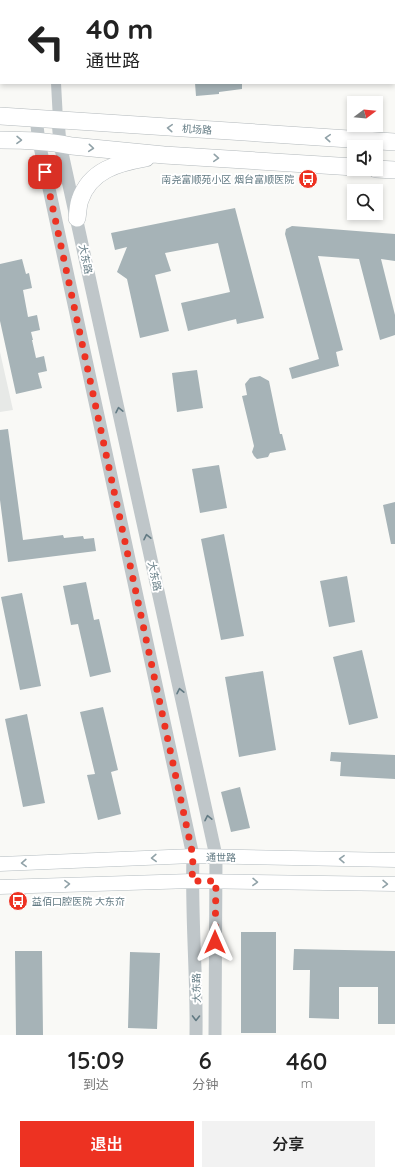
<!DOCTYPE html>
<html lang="zh">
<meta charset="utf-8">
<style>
:root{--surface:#fff;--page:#f2f2f2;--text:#222;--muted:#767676;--accent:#ed3222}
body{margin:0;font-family:Quicksand,"Noto Sans SC",sans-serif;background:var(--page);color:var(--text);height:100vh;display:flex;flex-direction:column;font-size:15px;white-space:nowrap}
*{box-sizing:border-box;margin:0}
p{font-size:13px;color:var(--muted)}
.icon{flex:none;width:22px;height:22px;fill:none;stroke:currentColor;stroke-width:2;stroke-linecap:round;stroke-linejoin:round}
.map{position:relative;height:1035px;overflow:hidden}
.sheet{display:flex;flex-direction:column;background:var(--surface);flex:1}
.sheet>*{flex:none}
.banner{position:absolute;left:0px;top:0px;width:395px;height:84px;box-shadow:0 2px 6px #0003;background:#fff;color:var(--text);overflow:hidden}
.needle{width:26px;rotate:74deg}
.controls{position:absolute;left:347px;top:96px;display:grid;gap:8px}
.controls a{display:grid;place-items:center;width:36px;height:36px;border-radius:0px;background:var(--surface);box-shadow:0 2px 6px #0003;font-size:20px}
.pin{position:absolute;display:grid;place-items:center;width:34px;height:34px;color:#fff;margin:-17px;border-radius:8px;box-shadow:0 2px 6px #0006}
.me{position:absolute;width:44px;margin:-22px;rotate:0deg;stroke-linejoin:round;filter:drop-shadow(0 0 3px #0008)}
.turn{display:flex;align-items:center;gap:14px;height:84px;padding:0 20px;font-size:18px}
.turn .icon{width:52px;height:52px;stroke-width:2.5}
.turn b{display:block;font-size:28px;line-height:34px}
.eta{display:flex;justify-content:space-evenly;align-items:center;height:68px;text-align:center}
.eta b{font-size:24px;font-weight:600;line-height:28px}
.primary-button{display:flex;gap:8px;margin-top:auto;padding:8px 20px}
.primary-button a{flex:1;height:46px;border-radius:0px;background:var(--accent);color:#fff;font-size:16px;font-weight:600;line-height:46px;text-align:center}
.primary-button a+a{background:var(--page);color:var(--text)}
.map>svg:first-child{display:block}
</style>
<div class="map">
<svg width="395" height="1035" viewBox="0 0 395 1035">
<rect width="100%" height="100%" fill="#f9f9f6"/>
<path fill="#e7e9e7" d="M0,352L13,410L0,412Z"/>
<path fill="#a6b3b7" d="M195,83H242V89L219,92V94L196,96Z
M235,208L264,318L237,324L236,319L188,331L181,303L230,292L218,243L165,253L171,271L155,275L169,331L140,338L127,279L117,272L127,247L115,250L111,233Z
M292,226L395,234V261L381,259L395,315V335L380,340L359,259L318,256L343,350L336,352L339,366L292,379L289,368L319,359L285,234L286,229Z
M22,259L26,274L29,273L32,288L23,290L28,317L37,315L40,330L31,332L33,340H32L36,358L44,356L47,371L38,373L42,388L16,394L0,321V264Z
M197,370L203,408L177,412L172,373Z
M260,376L269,381L280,434H282L286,450L270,453L268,457L257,459L254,456L252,452L254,446L242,396L247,395L245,384L250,378Z
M8,429L23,540L63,535L64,538L83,536L84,539L94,538L96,551L8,562L0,500V430Z
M219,465L227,508L200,513L192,469Z
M395,502V544H391L383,505Z
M224,534L244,636L221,640L201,539Z
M347,576L355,622L329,627L320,581Z
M86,582L94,620L99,619L111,672L90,677L78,624L71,625L63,586Z
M22,593L41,686L20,690L1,597Z
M362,650L378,718L349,725L333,657Z
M263,671L276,750L239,757L225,677Z
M103,707L118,770L111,772L121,814L98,820L87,775L95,774L80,712Z
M27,714L45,803L23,807L5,719Z
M331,752L395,755V779L340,776L341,762L330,761Z
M240,787L250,828L231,832L221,792Z
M241,932H276V1033H241Z
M294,949L395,951V1024H378V987H339V1019L309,1018L310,970H293Z
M15,951H42L43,1035H16Z
M130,952L160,953L157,1029L128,1028Z"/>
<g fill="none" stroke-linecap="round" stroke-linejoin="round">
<defs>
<path id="secondary" d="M0,864L193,856L395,860
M0,887L192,881L395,884"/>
<path id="trunk" d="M0,116L395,142
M0,140C24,140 48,141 72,146L164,155L354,167
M376,169L395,170
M77,218C78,212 78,205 80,200C90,170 118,163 146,158"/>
</defs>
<use href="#secondary" stroke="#b4bcc0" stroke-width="15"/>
<use href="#trunk" stroke="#b3b9bc" stroke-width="18"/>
<path stroke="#bfc6c9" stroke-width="10" d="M50,0V1
M56,83L58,120"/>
<path stroke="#bfc6c9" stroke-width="13" d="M36,118L39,142L193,856C191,916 197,975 196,1035
M58,120L60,144L216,856L215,1035"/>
<use href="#secondary" stroke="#fff" stroke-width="14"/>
<use href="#trunk" stroke="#fff" stroke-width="17"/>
</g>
<defs><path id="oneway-chevron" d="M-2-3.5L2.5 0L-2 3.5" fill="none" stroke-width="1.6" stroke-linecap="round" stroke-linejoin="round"/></defs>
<g stroke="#91a2a8">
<use href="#oneway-chevron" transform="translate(170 128) rotate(-176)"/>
<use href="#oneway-chevron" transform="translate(328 138) rotate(-176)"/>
<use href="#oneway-chevron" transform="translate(19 140) rotate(1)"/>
<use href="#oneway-chevron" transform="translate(91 148) rotate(5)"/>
<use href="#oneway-chevron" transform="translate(216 158) rotate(4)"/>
<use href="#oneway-chevron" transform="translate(154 858) rotate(178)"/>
<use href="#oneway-chevron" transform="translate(342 859) rotate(-179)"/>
<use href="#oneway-chevron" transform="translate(24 863) rotate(178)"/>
<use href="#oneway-chevron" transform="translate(255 882) rotate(1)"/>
<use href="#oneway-chevron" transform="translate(67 884) rotate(-2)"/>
<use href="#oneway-chevron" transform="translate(385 884) rotate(1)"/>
</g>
<g stroke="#627a83">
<use href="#oneway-chevron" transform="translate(119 410) rotate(-102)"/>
<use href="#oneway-chevron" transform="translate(147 537) rotate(-102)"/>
<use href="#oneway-chevron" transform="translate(180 691) rotate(-102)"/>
<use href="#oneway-chevron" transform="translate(208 818) rotate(-102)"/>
<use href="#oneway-chevron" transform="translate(196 1018) rotate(91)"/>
</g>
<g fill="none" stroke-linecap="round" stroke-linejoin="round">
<path stroke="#ed3222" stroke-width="7" stroke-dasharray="0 12.6" d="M45,172L193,856L192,881H216L215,942"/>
</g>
<defs>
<symbol id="bus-disc" viewBox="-11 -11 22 22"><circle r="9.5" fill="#ed3222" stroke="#fff"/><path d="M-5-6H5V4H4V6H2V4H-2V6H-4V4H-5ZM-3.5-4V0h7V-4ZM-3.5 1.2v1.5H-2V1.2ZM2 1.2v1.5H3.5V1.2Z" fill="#fff"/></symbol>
</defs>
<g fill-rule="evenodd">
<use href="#bus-disc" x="297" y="168" width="22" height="22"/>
<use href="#bus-disc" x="7" y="890" width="22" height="22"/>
</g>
<g text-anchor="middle" stroke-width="4" stroke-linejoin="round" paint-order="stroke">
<g font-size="10" fill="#627a83" stroke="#fff">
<text transform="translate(197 129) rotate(4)" y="4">机场路</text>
<text transform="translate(86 259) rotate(78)" y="4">大东路</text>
<text transform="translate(155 576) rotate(78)" y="4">大东路</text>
<text transform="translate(221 857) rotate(1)" y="4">通世路</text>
<text transform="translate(196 988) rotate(-91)" y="4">大东路</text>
</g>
<g font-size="10" fill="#627a83" stroke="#fff" text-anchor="end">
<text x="294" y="183">南尧富顺苑小区 烟台富顺医院</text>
<text x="32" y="905" text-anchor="start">益佰口腔医院 大东夼</text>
</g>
</g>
</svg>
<div class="controls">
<a><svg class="needle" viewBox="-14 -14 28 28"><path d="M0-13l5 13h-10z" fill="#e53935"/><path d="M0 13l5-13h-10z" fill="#767676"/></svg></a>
<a><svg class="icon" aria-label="sound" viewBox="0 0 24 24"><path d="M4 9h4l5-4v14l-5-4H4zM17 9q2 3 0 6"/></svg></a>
<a><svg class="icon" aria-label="search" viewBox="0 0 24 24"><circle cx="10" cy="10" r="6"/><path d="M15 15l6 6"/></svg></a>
</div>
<div class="pin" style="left:45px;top:172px;background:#d93025"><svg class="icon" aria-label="arrive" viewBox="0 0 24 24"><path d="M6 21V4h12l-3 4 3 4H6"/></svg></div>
<svg class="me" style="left:215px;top:942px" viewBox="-20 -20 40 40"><path d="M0-17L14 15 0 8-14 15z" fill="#ed3222" stroke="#fff" stroke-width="4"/></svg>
<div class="banner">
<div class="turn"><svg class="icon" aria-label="left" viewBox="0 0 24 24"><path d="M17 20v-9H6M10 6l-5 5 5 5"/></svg><div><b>40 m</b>通世路</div></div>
</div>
</div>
<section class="sheet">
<div class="eta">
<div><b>15:09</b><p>到达</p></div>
<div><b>6</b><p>分钟</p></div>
<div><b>460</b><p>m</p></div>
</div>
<div class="primary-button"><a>退出</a><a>分享</a></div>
</section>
